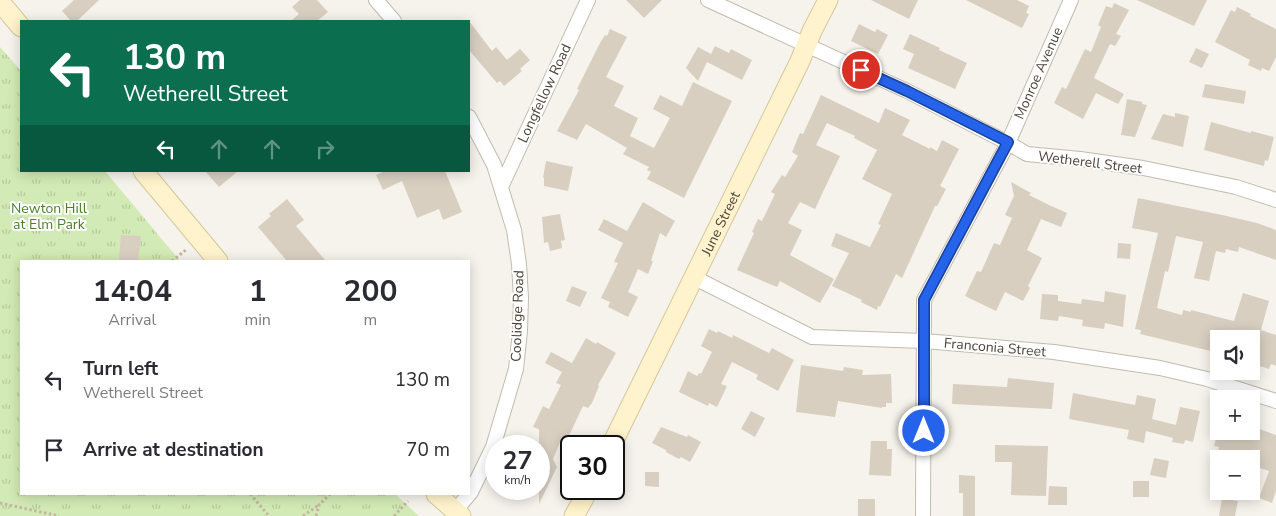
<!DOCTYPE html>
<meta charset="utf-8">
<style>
:root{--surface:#fff;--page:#f2f2f3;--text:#2b2b33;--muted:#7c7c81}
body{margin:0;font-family:"Nunito Sans",sans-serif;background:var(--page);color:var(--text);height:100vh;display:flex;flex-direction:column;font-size:19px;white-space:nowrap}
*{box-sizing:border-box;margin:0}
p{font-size:16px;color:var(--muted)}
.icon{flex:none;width:28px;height:28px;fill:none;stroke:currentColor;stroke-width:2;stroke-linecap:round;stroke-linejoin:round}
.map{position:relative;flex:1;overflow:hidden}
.details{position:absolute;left:20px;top:260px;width:450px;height:235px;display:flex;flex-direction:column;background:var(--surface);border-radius:0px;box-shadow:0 2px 12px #0003}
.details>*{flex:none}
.hud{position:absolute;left:20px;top:20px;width:450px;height:152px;border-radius:0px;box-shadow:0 2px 12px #0003;background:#0b6e4f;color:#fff;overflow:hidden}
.tools{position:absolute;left:1210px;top:330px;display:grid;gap:10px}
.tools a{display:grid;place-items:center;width:50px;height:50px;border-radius:0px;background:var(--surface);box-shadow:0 2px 12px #0003;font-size:25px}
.speed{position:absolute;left:485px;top:435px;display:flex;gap:10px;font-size:25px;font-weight:700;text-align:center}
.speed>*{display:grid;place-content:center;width:65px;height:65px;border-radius:50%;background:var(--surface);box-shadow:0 2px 12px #0003;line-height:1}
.speed small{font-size:12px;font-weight:400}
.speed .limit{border:2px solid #111;border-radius:8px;background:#fff;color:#111}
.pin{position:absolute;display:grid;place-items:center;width:42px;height:42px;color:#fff;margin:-21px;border:2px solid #fff;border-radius:50%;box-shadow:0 1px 5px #0007}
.me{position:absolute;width:55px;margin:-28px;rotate:0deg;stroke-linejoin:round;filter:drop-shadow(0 0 4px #0008)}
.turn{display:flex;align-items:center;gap:18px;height:105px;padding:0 20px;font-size:22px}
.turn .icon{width:65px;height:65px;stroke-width:2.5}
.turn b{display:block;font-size:35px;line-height:42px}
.lanes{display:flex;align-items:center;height:48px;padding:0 20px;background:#0003;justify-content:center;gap:25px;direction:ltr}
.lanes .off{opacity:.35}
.eta{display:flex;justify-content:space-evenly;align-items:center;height:85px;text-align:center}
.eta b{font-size:30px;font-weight:700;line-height:35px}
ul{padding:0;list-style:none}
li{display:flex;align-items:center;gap:15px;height:70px;padding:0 20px}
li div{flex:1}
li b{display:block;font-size:19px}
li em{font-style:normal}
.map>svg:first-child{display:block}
</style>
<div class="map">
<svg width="1276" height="516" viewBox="0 0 1276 516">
<defs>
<pattern id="grass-tufts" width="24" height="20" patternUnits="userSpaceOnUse" patternTransform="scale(1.25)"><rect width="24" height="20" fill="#d2eab5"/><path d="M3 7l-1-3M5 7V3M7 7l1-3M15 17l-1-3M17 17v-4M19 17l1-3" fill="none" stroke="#b6ca9c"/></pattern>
</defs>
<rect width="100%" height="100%" fill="#f6f3ec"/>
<path fill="url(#grass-tufts)" d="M0,47L21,71V171H105L180,261H21V494H395L419,516H0Z"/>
<path fill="#d8cfc1" d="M74,0H99L77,21H71L62,11Z
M300,0H317L328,12L317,21H291L299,14L292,7Z
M626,0H662L644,18Z
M871,0H918L909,19Z
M966,0H1017L1029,6L1026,13L1029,14L1022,28Z
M1137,0H1207L1194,26Z
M1114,3L1129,10L1116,34L1121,36L1115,46L1110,44L1094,78L1124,94L1118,104L1096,93L1083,119L1054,103L1062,87L1066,89L1085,49L1091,52L1101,27L1098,25L1106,6L1112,8Z
M1237,7L1251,14L1250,16L1276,29V57L1269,71L1262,68L1261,71L1248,65L1250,60L1215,42L1231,10L1235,12Z
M469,21L492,51L496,47L507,60L520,49L530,60L520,69L522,71L504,86L500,81L497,83L469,50Z
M859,24L875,32L877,29L888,35L878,54L851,41Z
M610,29L627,37L606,77L624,86L614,106L638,118L630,136L654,148L670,118L653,109L660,95L682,106L693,82L732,101L684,198L647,179L651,172L647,170L649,167L623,154L627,148L586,124L577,140L557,131L579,90L577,89L600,43L605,35L607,36Z
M910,34L940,48L939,50L967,63L955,89L908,68L914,54L903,49Z
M715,46L729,53L731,49L752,60L742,80L707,62L698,81L686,68L698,47L711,54Z
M1196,48L1209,54L1202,68L1189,62Z
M1205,84L1246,91L1244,104L1202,97Z
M821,95L879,123L885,108L910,120L902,135L930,149V147L937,151L942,140L959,149L940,186L946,189L937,206H935L902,278L896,274L880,307L878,306L877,310L861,302L862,300L832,286L849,253L831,246L836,233L870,247L881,225L878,224L892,194L862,179L877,150L854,138L855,136L827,123L816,145L840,156L815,209L800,202L788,223L802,230L790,255L834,279L820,303L780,281L777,287L737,270L754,233L752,232L758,219L762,221L775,194L771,192L782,175L785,177L798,156L792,152L800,133L803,134Z
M1127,99L1142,102V104L1147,105L1135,137L1121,135Z
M1175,113L1189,116L1183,147L1151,139L1163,114L1175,117Z
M1211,122L1251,133V131L1274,137L1268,161L1265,160L1264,166L1204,150Z
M546,161L573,167L568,191L544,186V178H543Z
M205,171H238L219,187Z
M385,171H445L462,212L443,220L439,209L417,218L402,181L383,190L376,175Z
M1011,182L1031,193L1029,195L1047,204L1067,213L1061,227L1041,219L1027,250L1042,258L1028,286L1030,288L1023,301L1005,292L996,311L965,296L977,271L981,272L994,243L1000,245L1012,218L1005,215L1014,196Z
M1138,198L1222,215L1257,223L1276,230V260L1239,247L1238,252L1226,249L1225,253L1216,251L1209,281L1194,278L1203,242L1176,236L1168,272L1165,271L1157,308L1182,315L1183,310L1191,312V310L1234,321L1243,293L1269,301L1261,330L1276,335V366L1271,364L1269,369L1251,363V339H1219V353L1140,334L1141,330L1135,329L1158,233L1132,228Z
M287,199L304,220L296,226L326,261H287L258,227L271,216L269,214Z
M643,202L675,221L666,237L660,233L651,261H653L648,274L638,269L628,292L638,297L628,317L608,307L610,302L601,298L618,263L614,262L623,243L598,230L604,219L627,231Z
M560,214L565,240L561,241L562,248L550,251L548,242L544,243L542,217Z
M121,235L141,236L138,261H119Z
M1118,243L1131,244L1130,259L1117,258Z
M572,286L587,292L580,307L566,301Z
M1105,291L1126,295L1123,327L1105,323L1104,329L1082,326L1083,320L1059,316L1058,321L1040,319L1042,294L1058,295V301L1081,304L1082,299L1104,302Z
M709,329L717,333L718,331L732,338L733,335L769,353L772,348L794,360L778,391L756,379L758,375L732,362L721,384L727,386L717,407L709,403L708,406L679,392L688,371L697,376L699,373L701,374L712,352L701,346Z
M586,338L596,344L597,342L616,353L598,385L599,386L592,403L588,408L583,406L566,442L561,440L553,459L557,467L539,504V429L533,427L543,406L549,409L561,385L556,383L562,372L545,363L551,352L572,363Z
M801,365L843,371L844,367L863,370L862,375L891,374L892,403H886V407H882V408L838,401L835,417L796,412Z
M1008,378L1054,383L1052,409L952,404L953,384L1007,387Z
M1073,393L1135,405L1137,395L1156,399L1152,419L1176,425L1180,407L1200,411L1193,442L1185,440L1184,444L1172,442L1173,438L1146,431L1144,443L1127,439L1129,430L1069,419Z
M751,411L765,418L755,437L741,429Z
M661,427L687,437L688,435L701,442L690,462L681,457L679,459L666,452V450L652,443Z
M1259,429L1276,435V491L1272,503L1259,498L1269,471L1251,465V459H1242L1218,452L1219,447L1214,446L1218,431H1258Z
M871,441H887V449H892L891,476L869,475Z
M995,445L1048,446L1046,496L1011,495L1012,462H995Z
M1154,458L1169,461L1166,478L1150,475Z
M645,472H659V487L645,486Z
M959,475L975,476V516H963V493H959Z
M1133,481H1149V497H1133Z
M1049,486L1067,487V505H1048Z
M1222,498L1238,501L1235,516H1219Z
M858,499H875V516H858Z"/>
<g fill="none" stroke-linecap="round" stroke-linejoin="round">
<defs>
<path id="street" d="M376,0L394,21
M708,0L907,91L1008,143L1027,154L1080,159L1143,168L1236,187L1276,200
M501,187L588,0
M693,277L812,337L924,341L1054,352L1160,368L1207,379L1276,401
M455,511L471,492L493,447L516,369L520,331L521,298L519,264L514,230L494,165L469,117
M923,516L924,300L1008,143L1071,0"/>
<g id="secondary">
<path d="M0,2L21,27"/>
<path d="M143,171L218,261"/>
<path id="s1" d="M611,446L800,61L812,31L828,0"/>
<path d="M436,494L461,516"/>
<path d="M574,516L589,489"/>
</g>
</defs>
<use href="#street" stroke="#c2bbae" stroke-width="16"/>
<use href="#secondary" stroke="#d6c79b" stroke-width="21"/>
<path stroke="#c4b79f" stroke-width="3" stroke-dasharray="2.5 2.5" stroke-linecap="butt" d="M172,261L187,249
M250,494L269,516
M0,503L59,516
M303,516L320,504
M316,516L319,505L330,494
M394,516L408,501"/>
<use href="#street" stroke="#fff" stroke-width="14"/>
<use href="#secondary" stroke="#fff3cd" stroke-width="19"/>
</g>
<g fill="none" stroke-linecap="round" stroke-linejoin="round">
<defs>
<path id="route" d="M861,70L907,91L1008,142L924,300V431"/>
</defs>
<use href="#route" stroke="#184099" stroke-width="12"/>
<use href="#route" stroke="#2563eb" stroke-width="9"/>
</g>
<g text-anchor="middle" stroke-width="4" stroke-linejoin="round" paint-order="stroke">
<g font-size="14" fill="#4b4439" stroke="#fff">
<text transform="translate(1038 73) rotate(-66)" y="5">Monroe Avenue</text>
<text transform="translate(544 93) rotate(-65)" y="5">Longfellow Road</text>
<text transform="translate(1090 162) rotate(7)" y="5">Wetherell Street</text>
<text dy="5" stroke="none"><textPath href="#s1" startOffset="248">June Street</textPath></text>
<text transform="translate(517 316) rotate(-88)" y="5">Coolidge Road</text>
<text transform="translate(995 347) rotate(5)" y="5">Franconia Street</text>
</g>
<g font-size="14" fill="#4a7f2a" stroke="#fff">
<text x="49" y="213">Newton Hill<tspan x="49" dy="16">at Elm Park</tspan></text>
</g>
</g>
</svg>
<div class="tools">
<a><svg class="icon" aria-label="sound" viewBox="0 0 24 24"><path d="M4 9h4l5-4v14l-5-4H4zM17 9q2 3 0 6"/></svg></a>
<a>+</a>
<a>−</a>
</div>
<div class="speed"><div>27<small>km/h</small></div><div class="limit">30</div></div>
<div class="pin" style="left:861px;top:70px;background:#d93025"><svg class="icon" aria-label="arrive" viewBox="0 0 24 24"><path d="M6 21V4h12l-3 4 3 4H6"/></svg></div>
<svg class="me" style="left:924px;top:431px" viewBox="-20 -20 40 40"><circle r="17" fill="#2563eb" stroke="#fff" stroke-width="3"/><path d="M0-11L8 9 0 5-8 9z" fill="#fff"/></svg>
<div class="hud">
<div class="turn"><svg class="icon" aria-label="left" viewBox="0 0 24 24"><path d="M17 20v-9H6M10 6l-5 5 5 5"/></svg><div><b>130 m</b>Wetherell Street</div></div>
<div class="lanes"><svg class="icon" aria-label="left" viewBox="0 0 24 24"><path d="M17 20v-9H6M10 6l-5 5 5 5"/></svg><svg class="icon off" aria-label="ahead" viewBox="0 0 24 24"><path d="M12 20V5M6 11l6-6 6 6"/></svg><svg class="icon off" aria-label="ahead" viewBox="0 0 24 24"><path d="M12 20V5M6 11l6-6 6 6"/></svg><svg class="icon off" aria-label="right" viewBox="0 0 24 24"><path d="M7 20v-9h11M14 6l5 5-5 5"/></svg></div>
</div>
<section class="details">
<div class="eta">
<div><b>14:04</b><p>Arrival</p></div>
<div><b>1</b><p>min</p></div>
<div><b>200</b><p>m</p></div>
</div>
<ul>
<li><svg class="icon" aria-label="left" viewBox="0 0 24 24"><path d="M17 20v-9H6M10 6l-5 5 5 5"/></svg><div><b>Turn left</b><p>Wetherell Street</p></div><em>130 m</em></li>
<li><svg class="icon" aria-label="arrive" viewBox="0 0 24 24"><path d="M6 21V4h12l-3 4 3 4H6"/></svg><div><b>Arrive at destination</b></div><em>70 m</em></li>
</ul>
</section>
</div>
